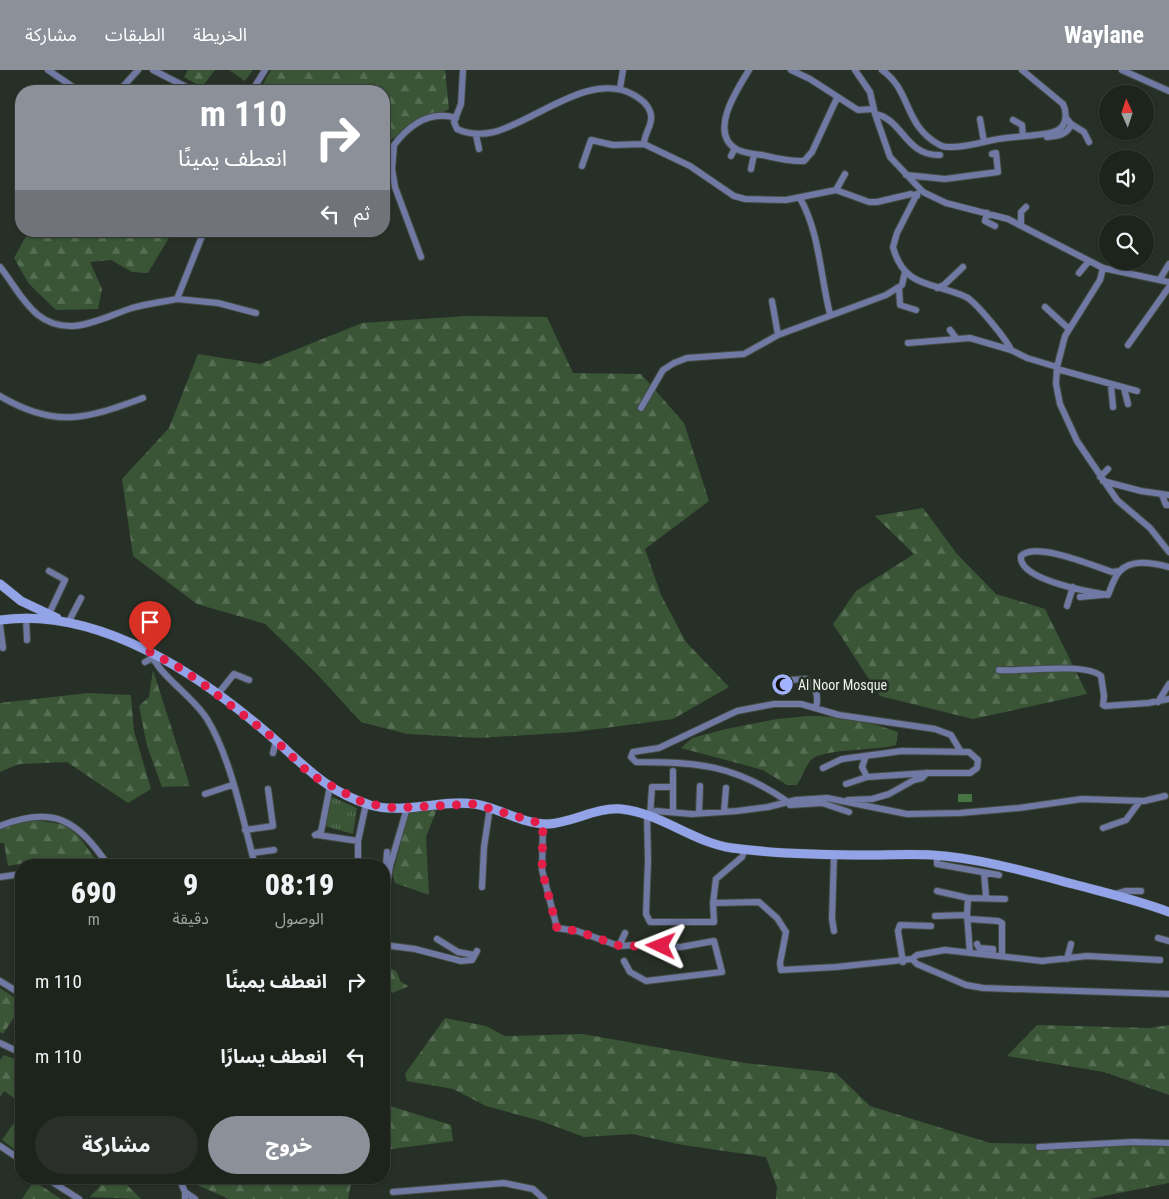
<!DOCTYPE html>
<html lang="ar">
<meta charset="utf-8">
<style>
:root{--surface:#1d241c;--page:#2a3029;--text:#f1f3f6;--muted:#a0a4a3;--line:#3b413b;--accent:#8c9099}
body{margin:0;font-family:"Roboto Condensed","Noto Sans Arabic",sans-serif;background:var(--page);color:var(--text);direction:rtl;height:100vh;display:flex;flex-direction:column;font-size:19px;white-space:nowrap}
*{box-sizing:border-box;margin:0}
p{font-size:16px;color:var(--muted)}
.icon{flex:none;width:28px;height:28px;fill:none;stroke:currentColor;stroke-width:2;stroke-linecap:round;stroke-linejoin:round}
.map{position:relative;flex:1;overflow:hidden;direction:ltr}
.drawer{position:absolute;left:15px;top:789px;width:375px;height:325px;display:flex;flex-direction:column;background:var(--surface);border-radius:20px;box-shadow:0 1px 4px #0004,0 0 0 1px var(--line);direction:rtl}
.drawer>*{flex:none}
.banner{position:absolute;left:15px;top:15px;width:375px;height:152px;border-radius:20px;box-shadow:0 1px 4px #0004,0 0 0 1px var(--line);direction:rtl;background:#8c9099;color:#fff;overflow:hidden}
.needle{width:32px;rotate:357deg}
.buttons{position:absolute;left:1099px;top:15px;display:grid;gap:10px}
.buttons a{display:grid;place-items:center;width:55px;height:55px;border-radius:50%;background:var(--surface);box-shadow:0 1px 4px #0004,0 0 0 1px var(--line);font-size:25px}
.pin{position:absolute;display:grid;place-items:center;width:42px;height:42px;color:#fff;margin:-51px -21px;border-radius:50% 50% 50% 0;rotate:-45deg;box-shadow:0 0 5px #0007}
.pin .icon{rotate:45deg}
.me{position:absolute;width:55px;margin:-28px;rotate:272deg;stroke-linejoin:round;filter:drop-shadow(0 0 4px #0008)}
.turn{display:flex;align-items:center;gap:18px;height:105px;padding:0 20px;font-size:22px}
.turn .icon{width:65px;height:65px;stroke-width:2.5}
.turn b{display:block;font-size:35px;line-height:42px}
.then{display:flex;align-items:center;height:48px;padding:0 20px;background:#0003;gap:10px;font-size:19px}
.eta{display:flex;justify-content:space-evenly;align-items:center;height:85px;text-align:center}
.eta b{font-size:30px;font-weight:800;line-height:35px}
.primary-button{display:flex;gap:10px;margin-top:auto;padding:10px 20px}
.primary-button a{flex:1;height:58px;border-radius:30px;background:var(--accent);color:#fff;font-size:20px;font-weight:800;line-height:58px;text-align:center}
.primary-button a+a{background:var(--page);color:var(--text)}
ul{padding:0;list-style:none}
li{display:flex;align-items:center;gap:15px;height:75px;padding:0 20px}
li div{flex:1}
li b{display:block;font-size:19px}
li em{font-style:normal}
header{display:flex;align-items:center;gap:30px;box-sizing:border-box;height:70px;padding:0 25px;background:var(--accent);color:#fff}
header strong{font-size:24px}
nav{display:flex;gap:28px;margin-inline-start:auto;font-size:18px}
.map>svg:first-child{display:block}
</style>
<header>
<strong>Waylane</strong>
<nav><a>الخريطة</a><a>الطبقات</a><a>مشاركة</a></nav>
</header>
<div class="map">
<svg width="1169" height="1129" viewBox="0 0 1169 1129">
<defs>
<pattern id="grass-tufts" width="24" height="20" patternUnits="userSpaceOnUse" patternTransform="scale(1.25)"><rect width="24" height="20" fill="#395536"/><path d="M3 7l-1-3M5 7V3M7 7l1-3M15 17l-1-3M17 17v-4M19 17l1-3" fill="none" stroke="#566e53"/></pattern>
<pattern id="forest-firs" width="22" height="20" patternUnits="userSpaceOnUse" patternTransform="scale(1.25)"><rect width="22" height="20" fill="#395536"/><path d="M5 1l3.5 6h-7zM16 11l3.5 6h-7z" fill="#566e53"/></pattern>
</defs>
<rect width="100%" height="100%" fill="#273026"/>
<path fill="url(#grass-tufts)" d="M332,727L357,738L353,764L325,756Z"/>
<path fill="url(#forest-firs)" d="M188,0H215L202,17L184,7Z
M229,0H253L245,11Z
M271,0H445L449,39L384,73V21H259Z
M29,161H173L148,203L132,202L111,190L90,192L102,219L98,239L56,240L29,214L14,188Z
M467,246L547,247L573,303L641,304L684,353L709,431L645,479L661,525L686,572L729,617L673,649L575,662L480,668L407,664L361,652L316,603L265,554L197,534L133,486L122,409L169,358L198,284L260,294L362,253Z
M923,438L957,484L996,524L1045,539L1087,624L973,649L880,626L833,554L856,521L914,484L875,446Z
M153,600L190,716L162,717L147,676L139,636L149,627Z
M88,623L131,625L134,661L151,719L128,733L67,692L19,694L0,702V633Z
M808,646C839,646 868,651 898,662L896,675C877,681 820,678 810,691C805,698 801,708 797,715H787L763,700L681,678L692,668L726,659L777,649Z
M437,739L426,767L429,825L395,813L393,803L408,743Z
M36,750L67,755L81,769L95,789C73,801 51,792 28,793C21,793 15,795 8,796L4,773H0V759L7,755Z
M390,898L396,901L401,912L409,916L392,923L384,915V901Z
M0,918L21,932V937L3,964L0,962Z
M445,948L486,956L505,966L583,964L745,993L836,1003L870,1036L990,1073L1169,1076V1113L1089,1129H776L777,1117L766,1087L683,1075L632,1064L584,1067L541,1051L486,1036L453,1019L407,1011L405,1004Z
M1037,955L1149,958L1169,955V1025L1104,1002L1007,986Z
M4,985L21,991V1033L4,1021L0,1027V990Z
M384,1034L451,1055L453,1071L384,1080Z
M21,1043V1084L2,1070Z
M107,1108H127L123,1111L141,1129L90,1127Z
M188,1108H352L348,1129H229L188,1111Z
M34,1111L61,1129H22Z"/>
<path fill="#487444" d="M958,724H972V732H958Z"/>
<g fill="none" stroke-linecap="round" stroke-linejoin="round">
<defs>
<path id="street" d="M48,0L79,21
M153,0L194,21
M463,0L461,34L454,52L457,59C470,65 481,65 494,62C536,51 591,0 634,25C642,30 649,35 651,45C653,55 644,63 644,74L690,96L734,126L745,129L786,130L836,120L869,132H877L911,124L917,126
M749,0C738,18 708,62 736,79C743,83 754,84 762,85C775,88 790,92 804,91L812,82L837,28
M791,0L810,9L858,40L874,39
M855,0L870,22L875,44L890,87L923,122L946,133L1008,149L1103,198L1169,212
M882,0C911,20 904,55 938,74C941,76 944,77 948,77C964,78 979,73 993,70C1007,67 1021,67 1035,65C1042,64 1051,64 1058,60C1067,55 1067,42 1063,34L1022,0
M1122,0L1169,21
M620,18L623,0
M119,21L138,0
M252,21L265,0
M875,44C903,49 905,86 940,85
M980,49L984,72
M1013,50L1022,55L1023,66
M1071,54L1084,62L1089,72
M476,65L479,79
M1047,67C1057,66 1068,65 1071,54L1066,48
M731,86L735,78
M582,96L591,70L613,75L644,74
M751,99L754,84
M906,105L945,109L998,102L996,83L992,84
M836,120L845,104
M917,124L897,163L893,177C904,219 934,212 966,227C975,231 1007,270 1011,280L1027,288L1057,297
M800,128C820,164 820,205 830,244
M987,143L985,151L995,156
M1021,155V142L1026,137
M421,187L395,117L392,99L394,75C410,54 430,40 456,48
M0,197C13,213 22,232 38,245C69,269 101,248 132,238C146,234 162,232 177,229L204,161
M1103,198L1100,210L1065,266L1057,297L1056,314L1060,334L1077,371L1117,430L1150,458L1169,482
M1079,203L1089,191
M1160,209L1169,194
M899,217L900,235L916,240
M937,218L944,215L963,197
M177,229L218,233L256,243
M772,231L778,265
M1045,237L1069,259
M950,260L956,268
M908,273L970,268L1011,280
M1128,275L1169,217
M1057,299L1137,321
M1111,315L1113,337
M1124,318L1128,334
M0,326C56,359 86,349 143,328
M641,338L663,300L674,293L687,288L744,284L778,265L886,225L902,215L905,202
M1100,407L1108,399
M1103,411L1141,421L1169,425
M1162,425L1166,435H1169
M1120,501L1112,502C1094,496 1035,471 1021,486C1018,510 1090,522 1108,525C1111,518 1114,508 1119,502C1131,488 1153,493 1169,497
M1080,527L1102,525
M1067,536L1073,517
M49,544L65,510L49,501
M26,547L27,570
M68,553L81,528
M0,555L3,578
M150,582C161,608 191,624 207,649C231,688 243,751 255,795
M145,592L152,588
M999,600C1023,602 1085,592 1101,606L1104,626L1103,635L1105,636L1148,633L1169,629
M789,610L806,609C816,618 819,624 816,638
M217,625L234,604L249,610
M1158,632L1169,614
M273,683L276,671
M866,686L862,697L867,707
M823,698L842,689L902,681L969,682L978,690L977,698L970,703H927L867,707L846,714
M673,701V741
M205,724L232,715
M848,730L872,729L889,724L914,710L922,708L927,703
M788,732C735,695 699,692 636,692L631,687L633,682L659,678L737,641L774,634H801L839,645L935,659L951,665L961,682
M790,735L822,733L849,742
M724,742L726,718
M699,743L700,716
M647,745L648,790L646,844L650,852H714L713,833
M650,746L652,717H673
M654,747L656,741L692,744L737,741L768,737L796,730L827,728L907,744L960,743L1019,738L1082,729L1144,731L1165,726
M543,754L542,800L557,858L577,861L619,876L625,863
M0,756C54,735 77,750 108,795
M1103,758L1126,750L1140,731
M245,760L273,756L268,719
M315,765L321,762L330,716
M318,765L358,771
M745,779L742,787L716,809L713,833L759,832L777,848L786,862L780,893L781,900L836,897L912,889
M387,782L386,795L390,796
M252,783L274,780
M834,785L832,849L834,861
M937,785V794L999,805
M358,795V771L366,734
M984,803L986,826
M0,807L21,804
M387,815L390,796L407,738
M482,817L484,777L490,737
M937,821L968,828L967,845
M1115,824L1125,821H1141
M968,828L1005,829
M935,846L967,845L970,883
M969,849L998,851L1002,853V886
M1158,868L1169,871
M437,869L458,882L474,885
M977,874L979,878L993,879V885
M384,875L415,879L461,891L472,890L477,881
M619,876L635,875L681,877L714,871L722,902L646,911L630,902L624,891
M1067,889L1071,874
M1160,890L1087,886L1042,891L945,880L917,885L912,889L917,894L966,915L983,918L1169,924
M903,892L898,861L900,855L931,856
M0,911L21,924
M0,973L21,983
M0,1076L21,1090
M1039,1077L1133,1072L1169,1073
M46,1108L79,1129
M179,1108L185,1122V1129
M185,1122L195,1129
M393,1122L504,1113L533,1119L544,1129"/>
<path id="secondary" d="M0,514L21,531L57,548
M0,550C99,536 202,606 273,668C306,697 326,721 370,735C405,745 440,729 475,734C500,738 522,754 547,754C572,753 596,737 621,739C661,743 692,772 732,778C777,784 824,785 870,785C890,785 911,784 932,785C979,788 1028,802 1073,814C1106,823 1137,830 1169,842"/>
</defs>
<use href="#street" stroke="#434b42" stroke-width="8"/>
<use href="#secondary" stroke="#434b42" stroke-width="10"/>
<use href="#street" stroke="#6f79a3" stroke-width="6"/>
<use href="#secondary" stroke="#93a3e7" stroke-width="9"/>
</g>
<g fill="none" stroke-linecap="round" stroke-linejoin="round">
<path stroke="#e11d48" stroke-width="9" stroke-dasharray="0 16.2" d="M150,582L180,598L203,614L272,667L311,705L364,733L395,738L474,734L543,754L542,800L557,858L577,861L620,876H661"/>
</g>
<defs>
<symbol id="mosque-disc" viewBox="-11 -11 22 22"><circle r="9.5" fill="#a2b2fd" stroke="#273026"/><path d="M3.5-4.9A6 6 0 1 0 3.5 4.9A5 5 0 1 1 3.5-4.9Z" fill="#111"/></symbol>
</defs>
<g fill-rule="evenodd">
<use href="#mosque-disc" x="770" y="602" width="25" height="25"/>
</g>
<g text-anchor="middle" stroke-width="5" stroke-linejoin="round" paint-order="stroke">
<g font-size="14" fill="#ecf2ec" stroke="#273026" text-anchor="start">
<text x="798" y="620">Al Noor Mosque</text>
</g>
</g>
</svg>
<div class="buttons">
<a><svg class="needle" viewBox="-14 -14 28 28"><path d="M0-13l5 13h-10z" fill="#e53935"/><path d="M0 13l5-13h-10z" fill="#a0a4a3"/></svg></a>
<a><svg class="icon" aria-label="sound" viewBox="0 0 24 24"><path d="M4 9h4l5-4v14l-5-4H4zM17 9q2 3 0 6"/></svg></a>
<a><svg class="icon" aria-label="search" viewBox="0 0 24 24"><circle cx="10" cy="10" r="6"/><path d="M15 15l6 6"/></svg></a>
</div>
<div class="pin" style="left:150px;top:582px;background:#d93025"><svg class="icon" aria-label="arrive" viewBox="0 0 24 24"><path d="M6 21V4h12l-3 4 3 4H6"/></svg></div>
<svg class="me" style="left:661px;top:876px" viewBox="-20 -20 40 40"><path d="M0-17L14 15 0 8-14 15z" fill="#e11d48" stroke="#fff" stroke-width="4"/></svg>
<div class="banner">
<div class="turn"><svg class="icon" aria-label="right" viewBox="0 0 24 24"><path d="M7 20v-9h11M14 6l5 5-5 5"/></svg><div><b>110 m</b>انعطف يمينًا</div></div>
<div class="then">ثم<svg class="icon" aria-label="left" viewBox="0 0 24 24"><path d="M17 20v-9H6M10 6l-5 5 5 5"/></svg></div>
</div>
<section class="drawer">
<div class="eta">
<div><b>08:19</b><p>الوصول</p></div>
<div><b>9</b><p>دقيقة</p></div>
<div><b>690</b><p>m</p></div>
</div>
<ul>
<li><svg class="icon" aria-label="right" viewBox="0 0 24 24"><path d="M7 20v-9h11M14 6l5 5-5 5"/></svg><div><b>انعطف يمينًا</b></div><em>110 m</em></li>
<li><svg class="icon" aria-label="left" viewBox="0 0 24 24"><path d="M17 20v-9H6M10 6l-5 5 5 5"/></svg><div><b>انعطف يسارًا</b></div><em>110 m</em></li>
</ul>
<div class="primary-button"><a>خروج</a><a>مشاركة</a></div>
</section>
</div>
